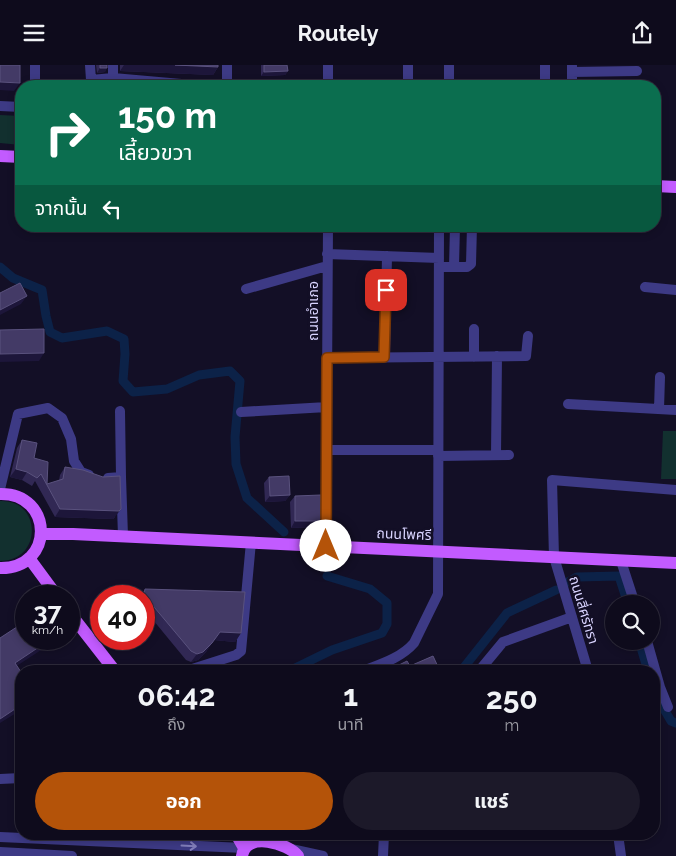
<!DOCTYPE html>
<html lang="th">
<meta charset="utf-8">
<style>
:root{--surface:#0e0b1c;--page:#1c1929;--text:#f1f3f6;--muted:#9b9ba3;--line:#2e2b3b;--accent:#b45309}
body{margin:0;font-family:Raleway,"Noto Sans Thai",sans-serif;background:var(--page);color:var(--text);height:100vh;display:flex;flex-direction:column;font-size:19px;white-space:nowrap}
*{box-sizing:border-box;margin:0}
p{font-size:16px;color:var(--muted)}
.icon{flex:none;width:28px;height:28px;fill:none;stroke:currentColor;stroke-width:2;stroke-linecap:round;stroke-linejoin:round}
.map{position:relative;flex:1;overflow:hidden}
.drawer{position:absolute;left:15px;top:600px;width:645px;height:175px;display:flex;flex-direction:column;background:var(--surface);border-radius:20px;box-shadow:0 2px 8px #0003,0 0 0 1px var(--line)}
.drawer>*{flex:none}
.top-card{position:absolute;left:15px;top:15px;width:646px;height:152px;border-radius:20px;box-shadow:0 2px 8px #0003,0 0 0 1px var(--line);background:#0b6e4f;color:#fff;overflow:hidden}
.tools{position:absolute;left:605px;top:530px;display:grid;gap:10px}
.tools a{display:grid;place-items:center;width:55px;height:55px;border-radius:50%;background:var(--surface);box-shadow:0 2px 8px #0003,0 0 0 1px var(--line);font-size:25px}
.speed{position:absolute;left:15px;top:520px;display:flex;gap:10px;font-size:25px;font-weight:700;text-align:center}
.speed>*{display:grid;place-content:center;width:65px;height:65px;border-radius:50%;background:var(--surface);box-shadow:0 2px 8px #0003,0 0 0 1px var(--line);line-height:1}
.speed small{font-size:12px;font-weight:400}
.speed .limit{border:8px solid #d22;background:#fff;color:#111}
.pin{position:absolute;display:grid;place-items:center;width:42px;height:42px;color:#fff;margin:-21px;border-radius:10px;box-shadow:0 2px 8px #0006}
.me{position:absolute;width:55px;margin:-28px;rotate:0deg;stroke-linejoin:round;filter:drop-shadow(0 0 4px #0008)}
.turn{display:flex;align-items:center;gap:18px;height:105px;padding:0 20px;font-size:22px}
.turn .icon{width:65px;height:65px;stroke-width:2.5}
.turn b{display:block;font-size:35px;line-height:42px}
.then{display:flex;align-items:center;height:48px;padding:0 20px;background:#0003;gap:10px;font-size:19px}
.eta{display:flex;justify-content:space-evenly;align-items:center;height:85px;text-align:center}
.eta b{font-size:30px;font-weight:700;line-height:35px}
.primary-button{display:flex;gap:10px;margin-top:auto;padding:10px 20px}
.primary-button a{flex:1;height:58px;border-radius:30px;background:var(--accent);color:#fff;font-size:20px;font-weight:700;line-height:58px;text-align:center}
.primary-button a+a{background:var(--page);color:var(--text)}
header{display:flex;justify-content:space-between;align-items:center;height:65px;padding:0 20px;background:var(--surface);font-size:22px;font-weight:700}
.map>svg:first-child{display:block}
</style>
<header><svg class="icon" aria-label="menu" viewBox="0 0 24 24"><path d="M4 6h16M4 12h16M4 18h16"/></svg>Routely<svg class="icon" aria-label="share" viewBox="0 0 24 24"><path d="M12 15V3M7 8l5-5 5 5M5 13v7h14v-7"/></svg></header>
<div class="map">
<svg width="676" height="791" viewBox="0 0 676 791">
<rect width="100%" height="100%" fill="#130f26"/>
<path fill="#12302f" d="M0,50L21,51V80L0,78Z
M663,366H676V414H661Z
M0,436C42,434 43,496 0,496Z"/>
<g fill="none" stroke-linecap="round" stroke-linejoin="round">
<path stroke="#0c2248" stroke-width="9" d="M0,202L13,213L42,225L46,251L50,267L62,273L107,266L124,274L125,289L123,316L133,327L167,324L199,310L230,306L240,316L235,372L236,399L247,433L284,467
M568,517L577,512L619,511L628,539
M639,576L648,606
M289,606L332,585L382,568L387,559V538L370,524L327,511
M461,606L507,548L556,525
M654,627L671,656L676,658"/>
<path stroke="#3d3a85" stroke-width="10" d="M35,0V21
M90,0L91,15
M227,0V21
M408,0V21
M449,0V21
M545,0V21
M572,1V21
M572,7L637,6
M113,13V0
M91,21V15L113,13L204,21
M328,21V0
M0,41L21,42
M327,189L439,193
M439,202H467L471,199L472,161
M454,202L455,161
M645,222L676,225
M246,224L327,201
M385,292L387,191
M474,292V264
M327,293L526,291L528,271
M568,339L676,345
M659,344L660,312
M120,346L121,412
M241,347L327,342
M326,385H438
M496,390L497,291
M438,391L509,390
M108,413L121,412L123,471
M0,424L18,349L48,343L62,353L71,374L74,396L81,407L89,410
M326,481L328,161
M621,496L635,539
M647,576L660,622L668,642
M186,606L236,590L241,586L251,477
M363,606C381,599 401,593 414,578L438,529L439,161
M479,606L503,577L572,552
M588,606L554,492L552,415L676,425
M0,714L21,713
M618,769L621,791
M0,772L244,783
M291,784L323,791
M0,787L72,791
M383,791L384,769"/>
<path stroke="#c25bff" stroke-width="12" d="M0,91L21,92
M655,121L676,122
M0,429C54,428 55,504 0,503
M41,469H73L676,498
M29,493L57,531
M69,547L115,606
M236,769L244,783
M242,791C246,766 288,778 298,791"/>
</g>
<path fill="#312854" d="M96,0H107L105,7L97,8Z
M120,0H218V2L213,10L120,6Z
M261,0H287L288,6L285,10L261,11Z
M22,375L34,393L47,419L59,416L60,410L65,402L115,452L113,454L55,452L35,416L32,421L22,415L10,412L17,383Z
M269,412L290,430L285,436L265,437L264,418Z
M295,431L321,456L317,462L291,463L290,437Z
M145,524L241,568L235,577L214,575L206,587L198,595L191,597L186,595L144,544V531H140Z
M397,601H410L440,606H394V605Z"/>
<path fill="#1d163a" d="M124,0H175L218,2L213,10L120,6Z
M100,3H107L105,7L97,8Z
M288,6L285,10L261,11L264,7Z
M0,17L20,18L14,26L0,25Z
M27,231L21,239L0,250V245Z
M44,288L39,296L0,297V289Z
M16,404L27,407L22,415L10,412Z
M290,430L285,436L265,437L270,431Z
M60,444H121L115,452L113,454L55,452Z
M295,456H321L317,462L291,463Z
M220,567L241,568L235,577L214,575Z
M51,574H58L9,606L15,598Z
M212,578L206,587L198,595L191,597L197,589Z
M21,640V645L0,658V654Z"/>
<path fill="#433a66" stroke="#5a527e" d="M0,0H20V18L0,17Z
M100,0H107V3H100Z
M175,0H218V2Z
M264,0H287L288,6L264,7Z
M20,218L27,231L0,245V228Z
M44,264V288L0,289V265Z
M22,375L37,378L34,393L48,397L47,419L63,414L65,402L83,405L103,412L120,411L121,444L119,446L60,444L41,409L37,413L27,407L16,404Z
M289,411L290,430L270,431L269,412Z
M321,430V456H295V431Z
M145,524L245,527L241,568L220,567L212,578L203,587L197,589L191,586L144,530Z
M26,556V574H51L15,598L21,607V640L0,654V573Z
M433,591L440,606H400L397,601L407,596L410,601Z"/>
<defs><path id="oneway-shaft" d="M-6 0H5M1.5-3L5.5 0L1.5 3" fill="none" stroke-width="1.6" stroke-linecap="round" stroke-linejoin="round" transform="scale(1.25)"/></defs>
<use stroke="#837fbc" href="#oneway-shaft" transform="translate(189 781) rotate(3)"/>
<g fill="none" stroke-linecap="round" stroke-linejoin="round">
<defs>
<path id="route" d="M326,481L327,293L384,292L386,225"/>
</defs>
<use href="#route" stroke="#753606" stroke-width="12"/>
<use href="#route" stroke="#b45309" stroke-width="9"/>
</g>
<g text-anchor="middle" stroke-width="5" stroke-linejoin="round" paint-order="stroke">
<g font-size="14" fill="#d9d4ff" stroke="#130f26">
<text transform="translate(313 246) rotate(-90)" y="5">ถนนอำเภอ</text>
<text transform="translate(404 469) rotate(2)" y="5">ถนนโพศรี</text>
<text transform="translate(584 545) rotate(73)" y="5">ถนนสี่ศรัทรา</text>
</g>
</g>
</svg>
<div class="tools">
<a><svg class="icon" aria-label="search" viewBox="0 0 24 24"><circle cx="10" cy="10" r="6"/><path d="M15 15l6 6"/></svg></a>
</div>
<div class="speed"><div>37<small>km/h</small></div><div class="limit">40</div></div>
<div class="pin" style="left:386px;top:225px;background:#d93025"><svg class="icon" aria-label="arrive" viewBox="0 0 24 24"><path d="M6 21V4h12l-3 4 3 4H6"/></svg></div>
<svg class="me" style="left:326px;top:481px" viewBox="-20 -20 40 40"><circle r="19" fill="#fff"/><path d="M0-13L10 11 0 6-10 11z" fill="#b45309"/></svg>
<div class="top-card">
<div class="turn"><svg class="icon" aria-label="right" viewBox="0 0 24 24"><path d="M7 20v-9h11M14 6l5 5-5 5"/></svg><div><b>150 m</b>เลี้ยวขวา</div></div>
<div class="then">จากนั้น<svg class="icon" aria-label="left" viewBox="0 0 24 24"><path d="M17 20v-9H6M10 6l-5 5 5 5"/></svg></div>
</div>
<section class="drawer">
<div class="eta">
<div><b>06:42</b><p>ถึง</p></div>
<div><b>1</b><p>นาที</p></div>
<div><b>250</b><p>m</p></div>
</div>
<div class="primary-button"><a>ออก</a><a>แชร์</a></div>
</section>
</div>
